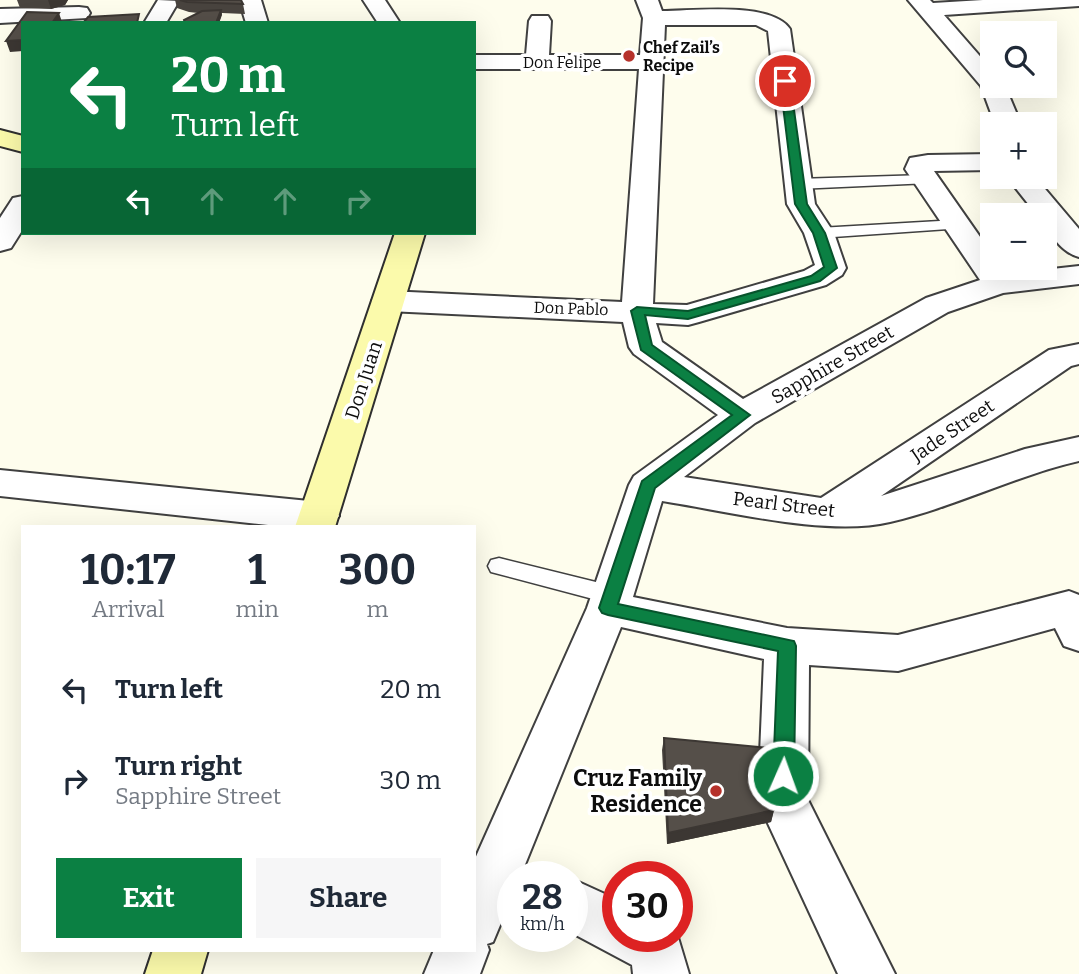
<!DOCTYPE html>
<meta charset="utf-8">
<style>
:root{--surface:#fff;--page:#f6f6f7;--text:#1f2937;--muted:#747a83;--accent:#0b8043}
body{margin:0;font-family:Bitter,serif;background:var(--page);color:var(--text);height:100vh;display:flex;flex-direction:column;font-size:26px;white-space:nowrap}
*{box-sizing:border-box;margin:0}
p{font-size:23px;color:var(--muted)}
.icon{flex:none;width:38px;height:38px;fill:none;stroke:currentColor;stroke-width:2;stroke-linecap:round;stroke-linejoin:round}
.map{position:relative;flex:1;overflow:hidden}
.drawer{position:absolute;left:21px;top:525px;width:455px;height:427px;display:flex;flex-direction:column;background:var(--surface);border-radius:0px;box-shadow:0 7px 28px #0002}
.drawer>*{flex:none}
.hud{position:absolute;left:21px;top:21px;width:455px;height:214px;border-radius:0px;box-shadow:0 7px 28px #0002;background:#0b8043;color:#fff;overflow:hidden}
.controls{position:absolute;left:980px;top:21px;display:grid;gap:14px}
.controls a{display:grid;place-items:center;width:77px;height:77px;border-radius:0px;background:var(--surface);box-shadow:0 7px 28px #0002;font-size:35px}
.speed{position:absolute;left:497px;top:861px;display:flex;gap:14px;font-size:35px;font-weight:700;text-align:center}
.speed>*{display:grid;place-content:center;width:91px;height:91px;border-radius:50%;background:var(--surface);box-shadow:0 7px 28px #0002;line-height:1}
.speed small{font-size:18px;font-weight:400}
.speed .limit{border:10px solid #d22;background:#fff;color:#111}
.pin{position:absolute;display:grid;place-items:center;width:60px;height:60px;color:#fff;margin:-30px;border:4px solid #fff;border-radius:50%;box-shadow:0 2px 7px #0007}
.me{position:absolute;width:77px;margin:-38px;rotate:2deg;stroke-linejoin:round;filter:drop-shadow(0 0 5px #0008)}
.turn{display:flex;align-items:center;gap:24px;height:147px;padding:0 35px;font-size:32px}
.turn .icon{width:91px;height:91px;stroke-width:2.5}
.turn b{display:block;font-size:49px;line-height:60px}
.lanes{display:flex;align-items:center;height:66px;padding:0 35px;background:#0003;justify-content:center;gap:35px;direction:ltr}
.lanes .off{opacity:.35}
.eta{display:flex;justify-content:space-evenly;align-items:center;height:119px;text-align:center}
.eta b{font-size:42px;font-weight:700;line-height:49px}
.primary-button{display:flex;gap:14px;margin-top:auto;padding:14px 35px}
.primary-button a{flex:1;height:80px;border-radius:0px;background:var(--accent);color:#fff;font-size:28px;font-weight:700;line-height:80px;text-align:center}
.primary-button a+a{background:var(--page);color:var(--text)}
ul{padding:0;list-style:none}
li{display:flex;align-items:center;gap:21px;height:91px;padding:0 35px}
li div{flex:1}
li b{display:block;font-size:26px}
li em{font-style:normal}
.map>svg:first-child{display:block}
</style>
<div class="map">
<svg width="1079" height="974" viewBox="0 0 1079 974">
<rect width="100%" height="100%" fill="#fefded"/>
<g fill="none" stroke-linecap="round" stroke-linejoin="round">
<defs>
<path id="lane" d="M925,175L933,180L930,183L797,189L789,184L797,179Z
M957,220L963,222L965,225L963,228L819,238L811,233L819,228Z
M499,558L612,586L620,589L624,595L620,601L612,604L491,572L488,566L491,560Z"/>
<path id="street" d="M158,0L179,1L166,23H144Z
M239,0H261L268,23H246Z
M363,0H385L400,23H378Z
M636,0H658L662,11C694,11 771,1 790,29L815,204L834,233L846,268L842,275L826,285L699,322L688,325L656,323L662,342L743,399L926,298L980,280L905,169L910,158L928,155L992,154V170L934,171L992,254V268H1002L1006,274L1079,266V284L1003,293L948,312L755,423L684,477L821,498L1049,350L1079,344V364L1071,366L881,496L1025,449L1079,437V461C1014,476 955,507 890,522C828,537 727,511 662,501L633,597L787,628L898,635L1069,591L1079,595V651L1064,646L1055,628L898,671L809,665L808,800L895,974H838L758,802L764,659L621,627L520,877H513V894L493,942L487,944L489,950L480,974H424L434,950H474V861L587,608L629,485L634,476L718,415L634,354L629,347L623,322L388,311L377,308L372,301L377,294L388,291L622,302L639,69H474V55H526L529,21L532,16H548L551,21L549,55H640L643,18ZM665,25H756L768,31L787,204L804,233L815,265L804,271L687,305L653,304Z
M908,0H930L933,3L983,0H1079V6L944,15L992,70V86H1005L1021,124H995L981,86Z
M79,7L87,8L90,13L87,18L0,23V9Z
M1007,177H1035L1079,229V257C1063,253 1045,232 1045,215H1037Z
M23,196V229L11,248L0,251V218L13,198Z
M0,470L319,502L333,506L339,516L330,527H287L0,496Z
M572,879L618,900V936H677V934L689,974H633L632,965L572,933Z"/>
<path id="secondary" d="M0,130L23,136V152L0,146Z
M395,233H425L335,527H295Z
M153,950H208L201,974H145Z"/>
</defs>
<use href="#lane" stroke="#404040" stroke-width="3"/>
<use href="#street" stroke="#404040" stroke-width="4"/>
<use href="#secondary" stroke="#2f2f2f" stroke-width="4"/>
<use href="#lane" fill="#fff" fill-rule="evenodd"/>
<use href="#street" fill="#fff" fill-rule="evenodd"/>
<use href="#secondary" fill="#fbfaab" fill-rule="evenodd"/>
</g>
<path fill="#49443f" d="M17,0H68L65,5L51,9L20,8Z
M175,0H241L243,4L245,14L222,13L219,23H184V20L198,13L189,12L177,8Z
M664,738L774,810L771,822L667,844L662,750Z"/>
<path fill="#3c3733" d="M48,0H68L65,5L51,9Z
M221,10L222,15L219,23H216Z
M59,13L62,22L52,23Z
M23,40V51L10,52L6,41Z
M774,810L771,822L667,844L668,833Z"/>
<path fill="#554f49" stroke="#3c3733" stroke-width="2" d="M180,0H241L243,4L187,2Z
M221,10L216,23H185L184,20L202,11Z
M27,12L59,13L52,23H23V40L6,41Z
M139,14L137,23H83L88,17Z
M664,738L769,748L774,810L668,833Z"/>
<path fill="#0b8043" stroke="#07532c" stroke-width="2" d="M785,78L790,81L807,204L825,233L837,268L820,281L688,319L645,315L652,345L750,415L655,488L618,604L794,641L796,646L794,776L791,782L783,785L776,782L773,776L778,651L608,615L602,613L599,608L642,481L732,415L641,350L631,311L637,307L688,311L811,276L824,267L813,233L795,204L780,81Z"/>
<g fill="#b6322b" stroke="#fff" stroke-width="2.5">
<circle cx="629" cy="56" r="7"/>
<circle cx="716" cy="791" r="7"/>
</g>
<g text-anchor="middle" stroke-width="7" stroke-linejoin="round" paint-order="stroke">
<g font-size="16" font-weight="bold" fill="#0d0d0d" stroke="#fff" text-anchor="start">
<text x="643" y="53">Chef Zail’s<tspan x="643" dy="18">Recipe</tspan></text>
</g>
<g font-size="16" fill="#0d0d0d" stroke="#fff">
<text x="562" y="68">Don Felipe</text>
<text transform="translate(571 308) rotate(2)" y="6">Don Pablo</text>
</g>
<g font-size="19" fill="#0d0d0d" stroke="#fff">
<text transform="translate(832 364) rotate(-30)" y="7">Sapphire Street</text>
<text transform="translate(363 380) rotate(-72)" y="7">Don Juan</text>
<text transform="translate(952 430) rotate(-34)" y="7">Jade Street</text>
<text transform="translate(784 504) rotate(7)" y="7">Pearl Street</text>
</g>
<g font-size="23" font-weight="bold" fill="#0d0d0d" stroke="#fff" text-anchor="end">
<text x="702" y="786">Cruz Family<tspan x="702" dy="26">Residence</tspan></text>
</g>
</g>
</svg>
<div class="controls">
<a><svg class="icon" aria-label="search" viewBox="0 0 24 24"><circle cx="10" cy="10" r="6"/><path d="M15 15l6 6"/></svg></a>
<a>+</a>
<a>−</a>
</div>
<div class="speed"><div>28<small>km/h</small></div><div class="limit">30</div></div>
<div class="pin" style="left:785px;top:81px;background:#d93025"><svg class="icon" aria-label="arrive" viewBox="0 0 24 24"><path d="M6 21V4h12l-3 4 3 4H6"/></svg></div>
<svg class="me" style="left:783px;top:776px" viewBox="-20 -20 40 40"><circle r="17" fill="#0b8043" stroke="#fff" stroke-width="3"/><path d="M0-11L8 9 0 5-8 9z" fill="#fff"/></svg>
<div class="hud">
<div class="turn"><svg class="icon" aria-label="left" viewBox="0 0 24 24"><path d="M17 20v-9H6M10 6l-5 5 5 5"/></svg><div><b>20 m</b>Turn left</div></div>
<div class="lanes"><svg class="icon" aria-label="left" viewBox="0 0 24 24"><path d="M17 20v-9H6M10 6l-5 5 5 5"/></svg><svg class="icon off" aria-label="ahead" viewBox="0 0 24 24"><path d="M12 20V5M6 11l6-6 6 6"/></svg><svg class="icon off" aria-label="ahead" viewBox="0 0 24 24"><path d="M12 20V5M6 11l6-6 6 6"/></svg><svg class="icon off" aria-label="right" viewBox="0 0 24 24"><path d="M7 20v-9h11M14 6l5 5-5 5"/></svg></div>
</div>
<section class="drawer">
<div class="eta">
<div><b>10:17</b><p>Arrival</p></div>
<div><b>1</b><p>min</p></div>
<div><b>300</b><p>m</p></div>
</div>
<ul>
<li><svg class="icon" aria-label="left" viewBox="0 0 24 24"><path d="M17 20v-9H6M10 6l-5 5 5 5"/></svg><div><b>Turn left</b></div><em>20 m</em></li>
<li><svg class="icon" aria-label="right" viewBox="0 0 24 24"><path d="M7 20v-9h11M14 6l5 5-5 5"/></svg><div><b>Turn right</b><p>Sapphire Street</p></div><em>30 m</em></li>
</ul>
<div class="primary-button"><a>Exit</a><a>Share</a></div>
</section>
</div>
